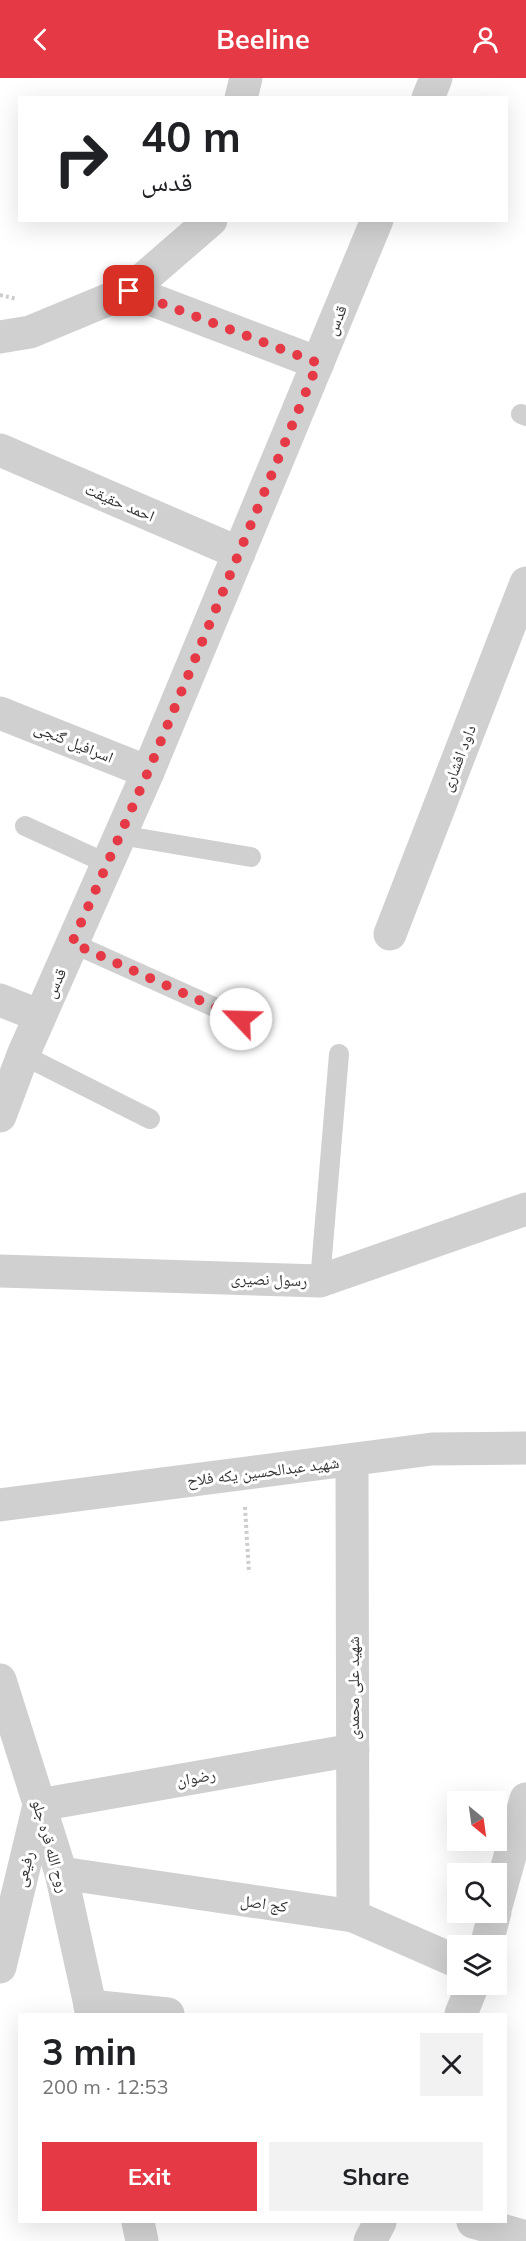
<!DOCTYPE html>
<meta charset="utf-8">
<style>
:root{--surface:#fff;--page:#f2f2f2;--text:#202124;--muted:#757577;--accent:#e63946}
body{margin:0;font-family:Mulish,"Noto Naskh Arabic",sans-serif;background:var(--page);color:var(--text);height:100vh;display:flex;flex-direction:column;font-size:22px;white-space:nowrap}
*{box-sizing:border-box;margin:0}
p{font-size:20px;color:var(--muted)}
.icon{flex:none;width:33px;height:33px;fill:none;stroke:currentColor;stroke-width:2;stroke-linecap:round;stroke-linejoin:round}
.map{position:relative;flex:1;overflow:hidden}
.panel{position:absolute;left:18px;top:1935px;width:489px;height:210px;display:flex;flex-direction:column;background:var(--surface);border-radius:0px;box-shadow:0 6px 24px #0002}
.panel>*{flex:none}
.guide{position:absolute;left:18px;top:18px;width:490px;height:126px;border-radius:0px;box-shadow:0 6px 24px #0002;background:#fff;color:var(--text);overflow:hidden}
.needle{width:39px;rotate:151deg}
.fabs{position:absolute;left:447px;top:1713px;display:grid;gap:12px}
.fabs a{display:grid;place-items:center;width:60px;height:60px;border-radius:0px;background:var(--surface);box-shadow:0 6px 24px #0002;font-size:30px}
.pin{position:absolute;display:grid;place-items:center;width:51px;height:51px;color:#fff;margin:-26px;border-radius:12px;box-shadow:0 3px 9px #0006}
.me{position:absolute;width:66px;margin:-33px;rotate:294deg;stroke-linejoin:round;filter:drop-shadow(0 0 4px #0008)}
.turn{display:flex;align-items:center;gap:21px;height:126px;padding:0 24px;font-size:27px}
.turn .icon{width:78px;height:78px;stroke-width:2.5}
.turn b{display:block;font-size:42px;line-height:51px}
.round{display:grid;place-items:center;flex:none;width:63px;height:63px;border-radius:0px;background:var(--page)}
.summary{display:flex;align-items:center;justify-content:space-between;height:102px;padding:0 24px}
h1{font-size:36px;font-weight:700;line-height:45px}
.button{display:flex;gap:12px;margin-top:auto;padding:12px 24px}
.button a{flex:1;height:69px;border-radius:0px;background:var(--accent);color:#fff;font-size:24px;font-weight:700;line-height:69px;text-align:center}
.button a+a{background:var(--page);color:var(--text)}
header{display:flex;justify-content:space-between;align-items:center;height:78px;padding:0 24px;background:var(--accent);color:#fff;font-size:27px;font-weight:700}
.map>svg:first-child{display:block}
</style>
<header><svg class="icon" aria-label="back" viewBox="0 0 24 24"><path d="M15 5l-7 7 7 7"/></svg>Beeline<svg class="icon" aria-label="person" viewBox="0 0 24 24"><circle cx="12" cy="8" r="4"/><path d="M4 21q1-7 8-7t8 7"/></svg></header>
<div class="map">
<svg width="526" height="2163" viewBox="0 0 526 2163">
<rect width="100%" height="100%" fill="#fff"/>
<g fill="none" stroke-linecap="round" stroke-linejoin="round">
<path stroke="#cdcdcd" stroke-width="4" stroke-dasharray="3 3" stroke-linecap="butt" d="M0,217L17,221
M245,1429L249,1495"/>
<path stroke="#d0d0d0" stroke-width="20" d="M521,336L526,338
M25,748L108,786
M120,757L251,779
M72,865L241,941
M23,977L150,1041
M320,1203L339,976"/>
<path stroke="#d0d0d0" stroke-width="33" d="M241,20L246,0
M129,213L318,285
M0,259L30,254L129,213L211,142
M0,372L239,475
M0,635L148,694
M390,856L526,505
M0,922L40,938
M0,1193L320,1203L526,1131
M352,1382L353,1838
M0,1427L432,1371L526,1370
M61,1795L353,1838L458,1884
M496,1828L526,1721
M486,1868L495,1834
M0,1889L39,1727L353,1672
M90,1928L168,1936
M461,1936L473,1906
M473,2144L526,2159
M370,2163L380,2144"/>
<path stroke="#d0d0d0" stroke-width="33" d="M428,20L436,0
M0,1038L23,977L148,694L377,142
M0,1602L61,1795L92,1936
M138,2144L142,2163"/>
</g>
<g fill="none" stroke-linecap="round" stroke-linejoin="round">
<path stroke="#e63946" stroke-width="10" stroke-dasharray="0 18" d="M129,213L318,285L148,694L72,865L241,941"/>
</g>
<g text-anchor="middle" stroke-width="6" stroke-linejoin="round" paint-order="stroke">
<g font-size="16" fill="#333" stroke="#fff">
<text transform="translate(336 242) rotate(-68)" y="6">قدس</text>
<text transform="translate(120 424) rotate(23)" y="6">احمد حقیقت</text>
<text transform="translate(74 664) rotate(22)" y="6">اسرافیل گنجی</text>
<text transform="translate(458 680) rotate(-69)" y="6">داود افشاری</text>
<text transform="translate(55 905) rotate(-66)" y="6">قدس</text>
<text transform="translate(269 1201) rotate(2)" y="6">رسول نصیری</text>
<text transform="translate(263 1393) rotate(-7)" y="6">شهید عبدالحسین یکه فلاح</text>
<text transform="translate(353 1610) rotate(-90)" y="6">شهید علی محمدی</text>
<text transform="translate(196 1699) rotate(-10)" y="6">رضوان</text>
<text transform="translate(51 1768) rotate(74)" y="6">روح الله قره جلو</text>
<text transform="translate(24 1791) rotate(-76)" y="6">رفیعی</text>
<text transform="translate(264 1825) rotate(8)" y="6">کج اصل</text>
</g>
</g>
</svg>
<div class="fabs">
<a><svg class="needle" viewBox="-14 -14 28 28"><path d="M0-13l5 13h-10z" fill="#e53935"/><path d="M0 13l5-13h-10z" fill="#757577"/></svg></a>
<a><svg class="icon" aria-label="search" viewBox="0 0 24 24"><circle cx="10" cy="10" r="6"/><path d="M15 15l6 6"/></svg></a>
<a><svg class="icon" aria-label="layers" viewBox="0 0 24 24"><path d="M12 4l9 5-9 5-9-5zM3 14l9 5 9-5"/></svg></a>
</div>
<div class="pin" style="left:129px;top:213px;background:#d93025"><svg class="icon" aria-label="arrive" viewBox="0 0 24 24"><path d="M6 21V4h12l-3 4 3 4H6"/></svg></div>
<svg class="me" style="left:241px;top:941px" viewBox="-20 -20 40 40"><circle r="19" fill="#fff"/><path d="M0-13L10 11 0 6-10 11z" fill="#e63946"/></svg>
<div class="guide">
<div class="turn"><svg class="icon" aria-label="right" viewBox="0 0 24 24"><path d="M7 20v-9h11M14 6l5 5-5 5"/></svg><div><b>40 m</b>قدس</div></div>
</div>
<section class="panel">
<div class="summary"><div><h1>3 min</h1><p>200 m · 12:53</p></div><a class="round"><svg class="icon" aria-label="close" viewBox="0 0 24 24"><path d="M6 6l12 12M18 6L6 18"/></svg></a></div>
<div class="button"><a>Exit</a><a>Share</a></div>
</section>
</div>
